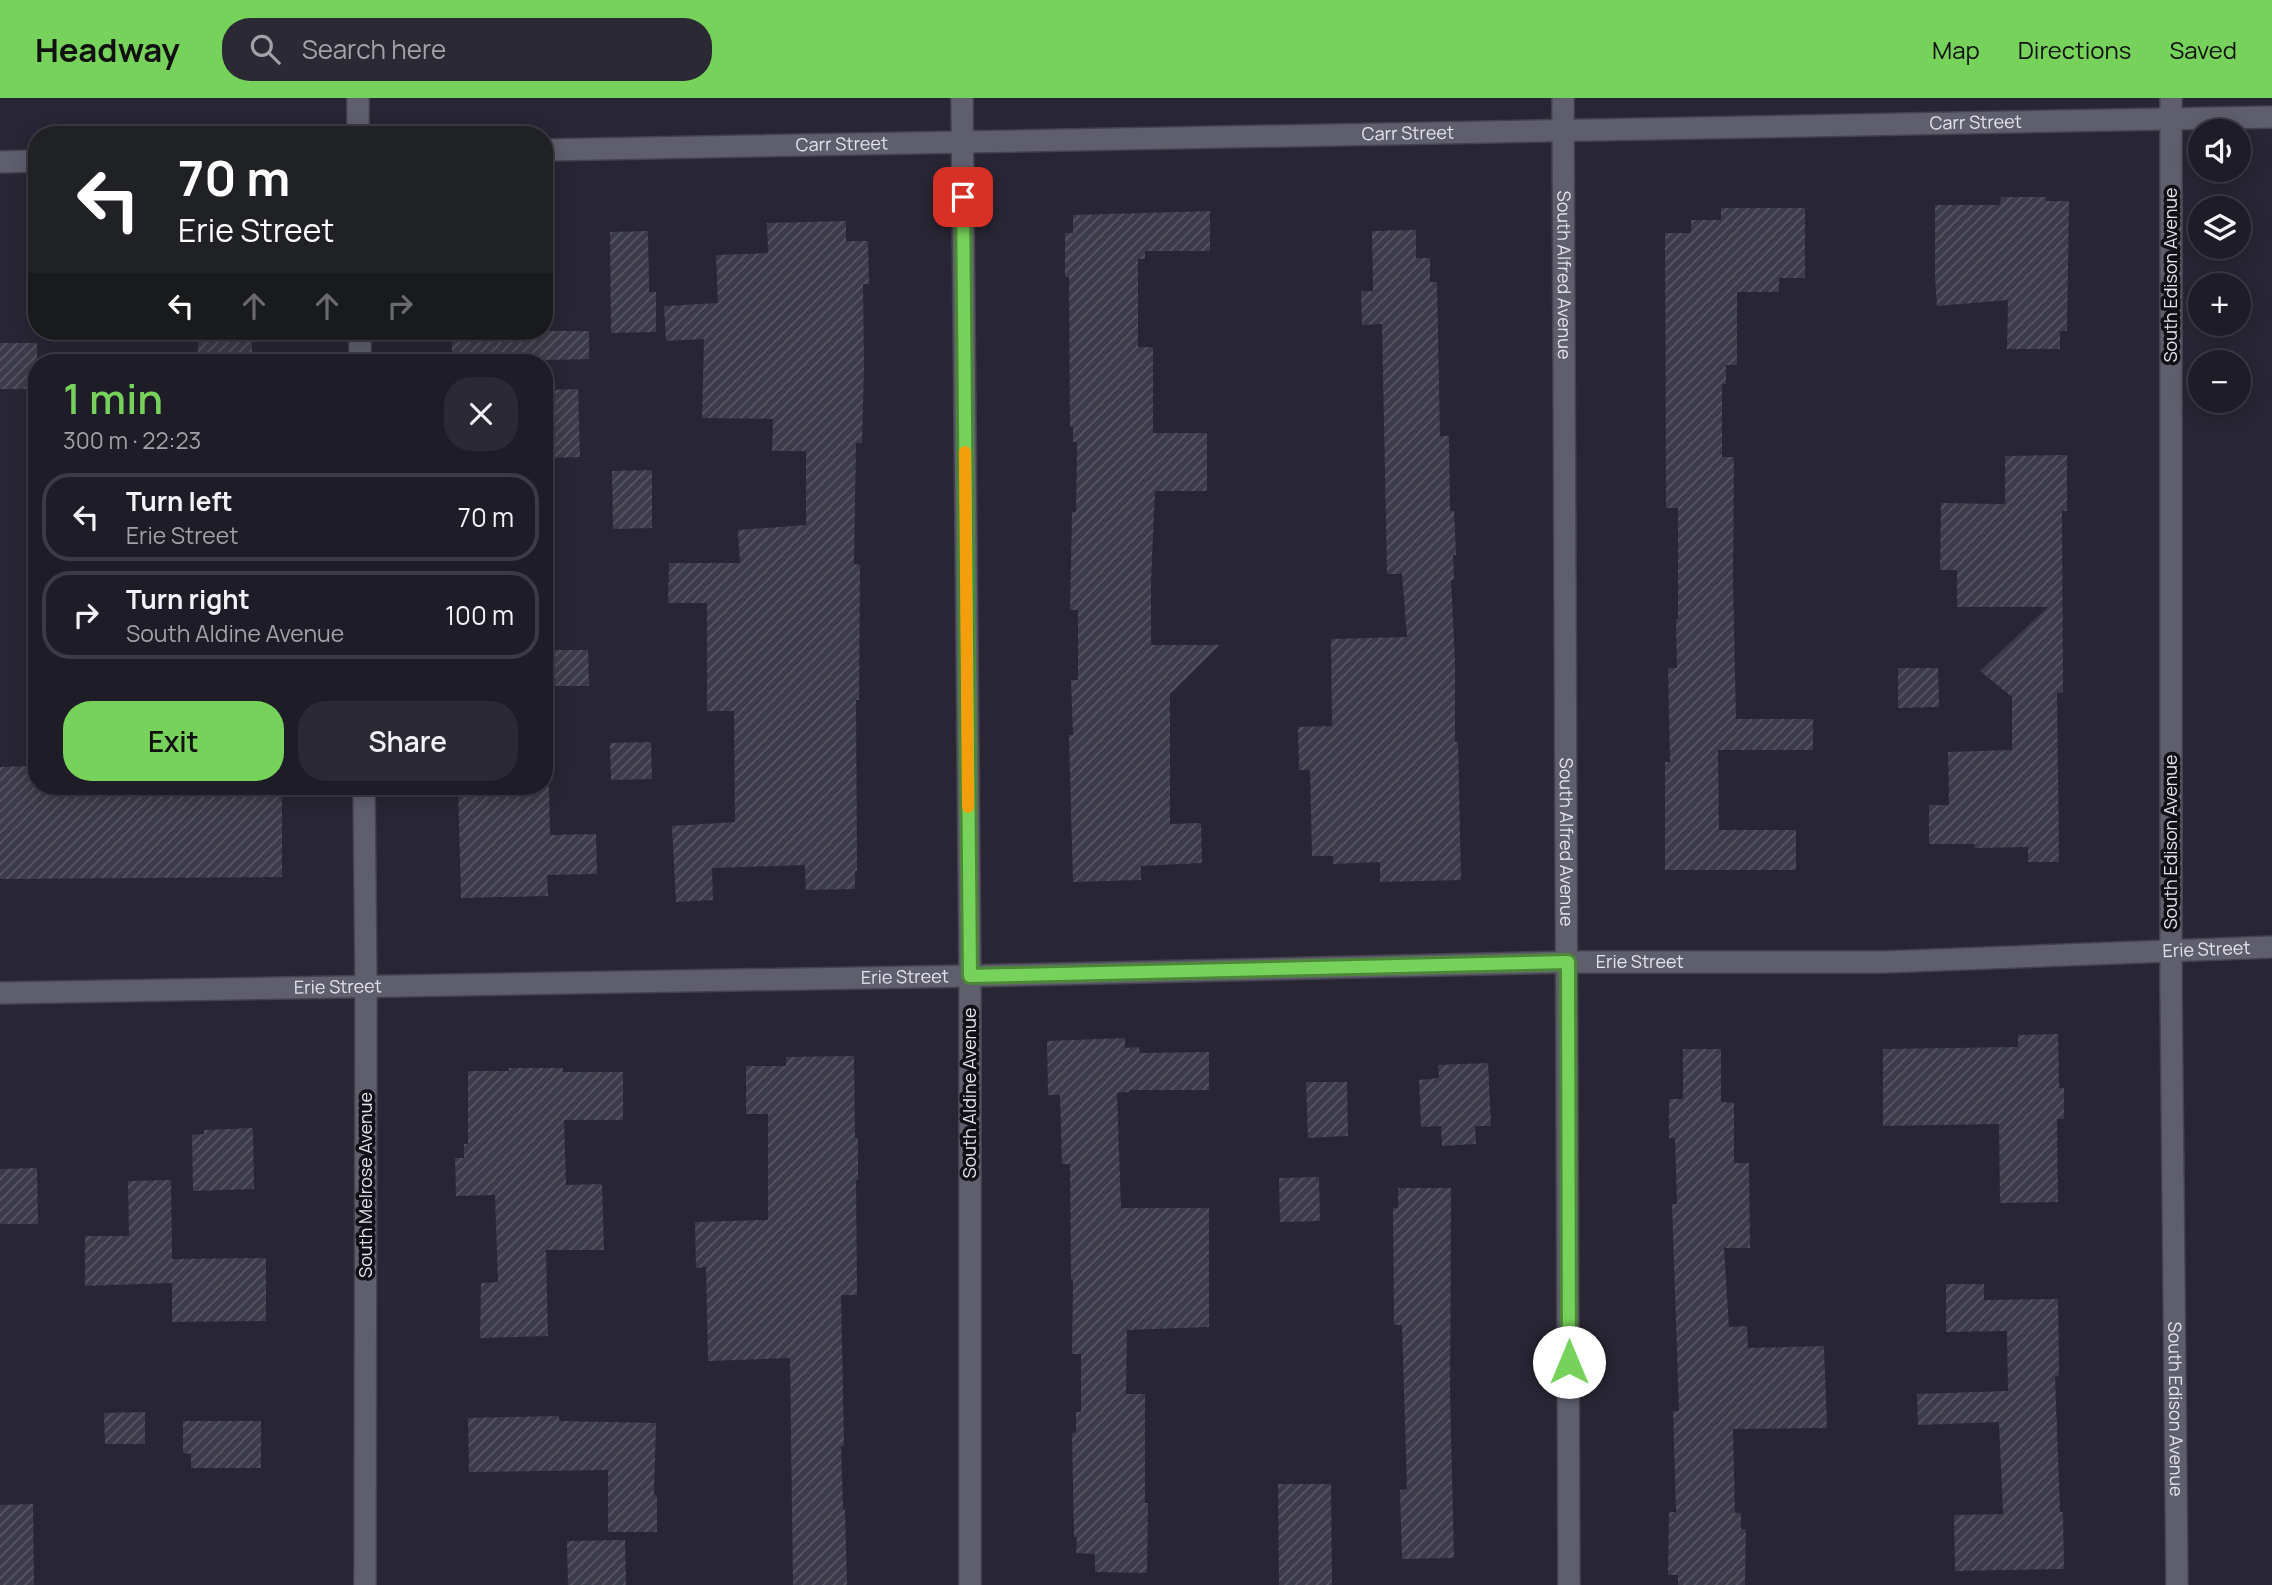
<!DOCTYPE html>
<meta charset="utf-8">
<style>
:root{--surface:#1e1c27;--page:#2b2933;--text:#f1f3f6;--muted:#a1a1a7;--line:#3c3a44;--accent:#76d25a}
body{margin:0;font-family:Manrope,sans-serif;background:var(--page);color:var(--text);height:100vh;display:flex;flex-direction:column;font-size:26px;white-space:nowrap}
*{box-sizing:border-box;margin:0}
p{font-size:23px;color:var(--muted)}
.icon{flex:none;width:38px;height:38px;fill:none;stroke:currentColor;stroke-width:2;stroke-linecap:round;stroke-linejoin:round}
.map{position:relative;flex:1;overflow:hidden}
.panel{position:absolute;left:28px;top:256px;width:525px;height:441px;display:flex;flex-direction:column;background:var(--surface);border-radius:28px;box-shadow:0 4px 18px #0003,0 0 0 2px var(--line)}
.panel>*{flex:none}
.banner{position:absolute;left:28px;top:28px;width:525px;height:214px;border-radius:28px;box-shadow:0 4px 18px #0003,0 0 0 2px var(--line);background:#202124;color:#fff;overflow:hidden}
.controls{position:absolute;left:2188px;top:21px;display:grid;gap:14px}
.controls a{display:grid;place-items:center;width:63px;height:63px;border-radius:50%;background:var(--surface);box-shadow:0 4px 18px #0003,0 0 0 2px var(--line);font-size:35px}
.pin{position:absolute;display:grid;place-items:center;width:60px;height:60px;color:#fff;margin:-30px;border-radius:14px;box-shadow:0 4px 10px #0006}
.me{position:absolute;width:77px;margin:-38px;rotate:0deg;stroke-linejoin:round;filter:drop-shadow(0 0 5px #0008)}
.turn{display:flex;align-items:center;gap:24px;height:147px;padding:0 35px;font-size:32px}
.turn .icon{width:91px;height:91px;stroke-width:2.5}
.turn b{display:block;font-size:49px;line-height:60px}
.lanes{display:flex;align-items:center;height:66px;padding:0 35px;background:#0003;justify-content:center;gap:35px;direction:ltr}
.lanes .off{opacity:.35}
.round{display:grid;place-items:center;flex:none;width:74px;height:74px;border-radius:28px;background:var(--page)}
.headline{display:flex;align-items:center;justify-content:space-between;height:119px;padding:0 35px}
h1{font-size:42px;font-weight:600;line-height:52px;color:var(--accent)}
.cta{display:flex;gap:14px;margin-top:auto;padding:14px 35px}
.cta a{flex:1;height:80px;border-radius:28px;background:var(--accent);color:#111;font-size:28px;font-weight:600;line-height:80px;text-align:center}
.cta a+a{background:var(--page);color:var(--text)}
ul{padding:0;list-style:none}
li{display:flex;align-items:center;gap:21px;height:88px;margin:0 14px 10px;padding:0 21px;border:4px solid var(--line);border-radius:28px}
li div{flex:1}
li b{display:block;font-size:26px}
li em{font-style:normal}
header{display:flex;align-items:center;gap:42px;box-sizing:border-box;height:98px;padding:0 35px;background:var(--accent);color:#111}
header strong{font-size:33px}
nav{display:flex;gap:38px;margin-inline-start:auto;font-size:24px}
.search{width:490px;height:63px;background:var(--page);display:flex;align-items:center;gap:18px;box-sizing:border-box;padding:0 24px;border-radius:28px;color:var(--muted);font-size:26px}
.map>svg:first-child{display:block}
</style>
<header>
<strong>Headway</strong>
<div class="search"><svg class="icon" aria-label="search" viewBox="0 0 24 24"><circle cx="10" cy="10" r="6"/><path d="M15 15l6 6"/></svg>Search here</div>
<nav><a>Map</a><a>Directions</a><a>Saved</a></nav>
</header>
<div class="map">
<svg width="2272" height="1487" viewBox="0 0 2272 1487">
<defs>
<pattern id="building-hatch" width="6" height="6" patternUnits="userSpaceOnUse" patternTransform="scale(1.75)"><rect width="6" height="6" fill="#3c3b49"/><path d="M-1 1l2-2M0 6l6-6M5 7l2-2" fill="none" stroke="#585763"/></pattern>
</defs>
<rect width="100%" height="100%" fill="#282634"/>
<path fill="url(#building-hatch)" d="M2001,99H2046V103H2069L2067,233H2060V251H2007L2008,202L1937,208L1935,177V107H2000Z
M1721,110H1805V180H1779V194H1737V267H1726V286H1722V359H1734L1733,484L1736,621H1813V652H1718L1719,732H1796V772H1665V664H1670L1668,570H1677L1676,521H1678V410H1666L1665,135H1691V122H1721Z
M1210,113V153H1145V161H1138V249H1153V335H1207V393H1155L1151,482V547H1220L1170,596V726L1201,725L1202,765L1141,768V782L1073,784L1069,637H1073L1071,582H1078V512H1070L1072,414H1076L1077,344H1073V329H1070L1069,179H1065V135H1073V117Z
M846,123V143H868L869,186H863L864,268L862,345H856L854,466L860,467L859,602H856L857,773H855V791L806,792L805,767L712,770L713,802L676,804L672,728L735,724L734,613H707V505H668L669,465H740L738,432L806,427V353H772L773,321L702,320L704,241L666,243L664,208L718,205L716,157L768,155L767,125Z
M1416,132V160H1430V184H1437L1440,338H1449L1450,413H1454L1456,457H1453L1454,482H1451L1455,564V644H1458L1461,782L1380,784V764L1333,766V758H1312L1310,672H1299L1298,629L1332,628L1331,541L1407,539L1402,476H1387L1382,226L1362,227L1361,193H1373L1372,133Z
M648,133L649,194H656V234L611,235L610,134Z
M198,233H252V264H198Z
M452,233H589V261L452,264Z
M0,245H37V291H0Z
M578,291L580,359L544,360V292Z
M2067,357V413H2062L2063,594L2057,595L2059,764H2028V749L1975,750V746H1929V707H1949L1948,654L2012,652V599L1980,573L2048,509H1957V472H1940L1941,405L2005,406V358Z
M652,372V430L613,431L612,373Z
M551,552H588L589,588H551Z
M1898,570H1938L1939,609L1898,610Z
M651,644L652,681L611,682L610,645Z
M37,668V688H282V779L0,781V669Z
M458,688H549L550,737L596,736L597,776L547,777L548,798L461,800Z
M2058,936L2059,990H2064V1021H2057L2058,1104L2000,1105L1999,1026L1883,1028V951L2018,949V937Z
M1125,940V950L1139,949L1140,955L1209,954V992H1129V994L1117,995L1121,1110H1209V1229L1127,1232L1126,1296H1145V1405H1148L1147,1475L1095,1474V1456L1076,1455L1077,1439H1074L1072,1335L1076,1334V1314H1081V1256H1072L1073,1182H1071L1070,1066H1062L1060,997H1048L1047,943Z
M1683,951H1721V1004L1734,1005V1065H1749L1750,1150H1724L1729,1229L1747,1228L1748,1250L1824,1248L1827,1330L1733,1331L1735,1415H1741V1431H1746L1745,1487H1678V1477H1668L1669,1414H1676L1673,1313H1679L1672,1106H1677L1675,1040H1669V1001H1683Z
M854,958L855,1040H858V1082H856L857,1197H841L844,1348H841L843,1412L845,1411L847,1487H793L790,1260L708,1263L706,1169L696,1170L695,1124L768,1122V1016H746V968H786V959Z
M1488,965L1491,1028H1475L1476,1046L1442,1048L1441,1028L1421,1029L1419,982L1439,980L1438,967Z
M509,970H563V974H623V1022H564L566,1087L602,1086L604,1152H546L548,1238L480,1240L481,1185L498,1184L495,1097L456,1098L455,1060H464V1046H468V973H509Z
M1306,984H1347L1348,1038L1308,1040Z
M253,1030L254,1091L193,1093L192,1037L204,1036V1032Z
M37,1070L38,1126H0V1071Z
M1319,1079L1320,1123L1280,1124L1279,1080Z
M171,1082L172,1161L266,1160V1223L172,1224V1185L85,1188V1138H129L128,1083Z
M1398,1090H1451L1450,1298L1454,1460L1402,1461L1400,1392L1407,1391L1402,1227H1394L1393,1110H1398Z
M1946,1186H1984V1202L2058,1201L2059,1278H2055L2060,1414H2063L2064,1471L1955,1473L1954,1417L2003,1416L1999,1324L1918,1327L1917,1296L2008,1293L2007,1233L1946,1234Z
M145,1314V1346H105L104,1315Z
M559,1318V1323L656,1325L654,1397H657V1434H608V1372L469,1374L468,1320Z
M183,1323H261V1370H191V1356L183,1355Z
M1278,1386H1331L1332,1487H1279Z
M33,1406L34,1487H0V1407Z
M625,1442L626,1487H568L567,1443Z"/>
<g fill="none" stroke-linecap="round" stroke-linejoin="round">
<defs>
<g id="minor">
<path d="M358,0V37"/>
<path d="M962,0L970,878V1487"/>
<path id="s1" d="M1563,0L1569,1487"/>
<path id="s2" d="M2171,0V890L2177,1487"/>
<path id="s3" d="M544,52L2272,19"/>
<path d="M0,64L37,63"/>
<path d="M360,233V264"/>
<path d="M364,688L366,887L365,1487"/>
<path id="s4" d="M0,895L970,878L1568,864H1884L2272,849"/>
</g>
</defs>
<use href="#minor" stroke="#43424d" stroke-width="24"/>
<use href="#minor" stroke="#5f5e6d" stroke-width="21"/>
</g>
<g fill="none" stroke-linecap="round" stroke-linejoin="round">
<defs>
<path id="route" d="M963,99L970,878L1568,864L1569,1264"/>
</defs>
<use href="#route" stroke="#4d883a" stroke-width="18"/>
<use href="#route" stroke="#76d25a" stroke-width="12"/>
<path stroke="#f59e0b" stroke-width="12" d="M965,354L968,709"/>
</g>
<g text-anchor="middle" stroke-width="7" stroke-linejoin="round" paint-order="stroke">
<g font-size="18" fill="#e3e3ec" stroke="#111016">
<text dy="6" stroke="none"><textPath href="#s3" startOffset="1432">Carr Street</textPath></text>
<text dy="6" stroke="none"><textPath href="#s3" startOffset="864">Carr Street</textPath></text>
<text dy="6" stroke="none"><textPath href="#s3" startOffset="298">Carr Street</textPath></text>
<text dy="6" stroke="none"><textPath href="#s1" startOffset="177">South Alfred Avenue</textPath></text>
<text transform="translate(2171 177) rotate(-90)" y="6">South Edison Avenue</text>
<text dy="6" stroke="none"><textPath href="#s1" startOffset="744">South Alfred Avenue</textPath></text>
<text transform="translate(2171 744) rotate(-90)" y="6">South Edison Avenue</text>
<text dy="6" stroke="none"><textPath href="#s4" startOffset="2207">Erie Street</textPath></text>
<text dy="6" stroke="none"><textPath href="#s4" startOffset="1640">Erie Street</textPath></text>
<text dy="6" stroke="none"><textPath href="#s4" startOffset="905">Erie Street</textPath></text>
<text dy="6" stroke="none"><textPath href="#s4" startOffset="338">Erie Street</textPath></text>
<text transform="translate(970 995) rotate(-90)" y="6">South Aldine Avenue</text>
<text transform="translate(366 1087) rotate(-90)" y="6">South Melrose Avenue</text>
<text dy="6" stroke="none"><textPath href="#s2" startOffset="1311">South Edison Avenue</textPath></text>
</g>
</g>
</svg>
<div class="controls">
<a><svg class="icon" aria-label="sound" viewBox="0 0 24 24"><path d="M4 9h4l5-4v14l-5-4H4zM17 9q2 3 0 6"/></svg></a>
<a><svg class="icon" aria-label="layers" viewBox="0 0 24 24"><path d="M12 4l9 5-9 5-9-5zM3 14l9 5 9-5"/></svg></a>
<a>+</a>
<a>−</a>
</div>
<div class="pin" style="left:963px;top:99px;background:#d93025"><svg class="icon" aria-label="arrive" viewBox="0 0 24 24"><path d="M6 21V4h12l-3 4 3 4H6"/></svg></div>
<svg class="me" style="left:1569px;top:1264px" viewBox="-20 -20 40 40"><circle r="19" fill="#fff"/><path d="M0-13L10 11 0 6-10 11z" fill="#76d25a"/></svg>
<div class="banner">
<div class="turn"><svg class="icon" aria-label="left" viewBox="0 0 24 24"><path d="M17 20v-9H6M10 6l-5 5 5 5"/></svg><div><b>70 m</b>Erie Street</div></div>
<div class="lanes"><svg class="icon" aria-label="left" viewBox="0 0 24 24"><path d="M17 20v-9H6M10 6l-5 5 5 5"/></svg><svg class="icon off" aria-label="ahead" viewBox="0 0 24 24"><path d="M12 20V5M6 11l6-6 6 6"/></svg><svg class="icon off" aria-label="ahead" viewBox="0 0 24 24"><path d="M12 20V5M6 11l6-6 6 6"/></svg><svg class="icon off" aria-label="right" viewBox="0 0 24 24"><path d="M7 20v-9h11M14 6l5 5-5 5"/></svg></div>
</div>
<section class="panel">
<div class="headline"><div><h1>1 min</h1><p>300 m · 22:23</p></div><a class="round"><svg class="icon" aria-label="close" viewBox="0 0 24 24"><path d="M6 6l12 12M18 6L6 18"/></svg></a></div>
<ul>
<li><svg class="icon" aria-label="left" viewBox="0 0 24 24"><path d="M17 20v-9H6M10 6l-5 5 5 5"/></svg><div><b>Turn left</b><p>Erie Street</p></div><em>70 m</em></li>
<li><svg class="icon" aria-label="right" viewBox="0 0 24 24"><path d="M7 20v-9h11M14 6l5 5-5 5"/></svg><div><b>Turn right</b><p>South Aldine Avenue</p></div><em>100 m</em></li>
</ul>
<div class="cta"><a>Exit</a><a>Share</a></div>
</section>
</div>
